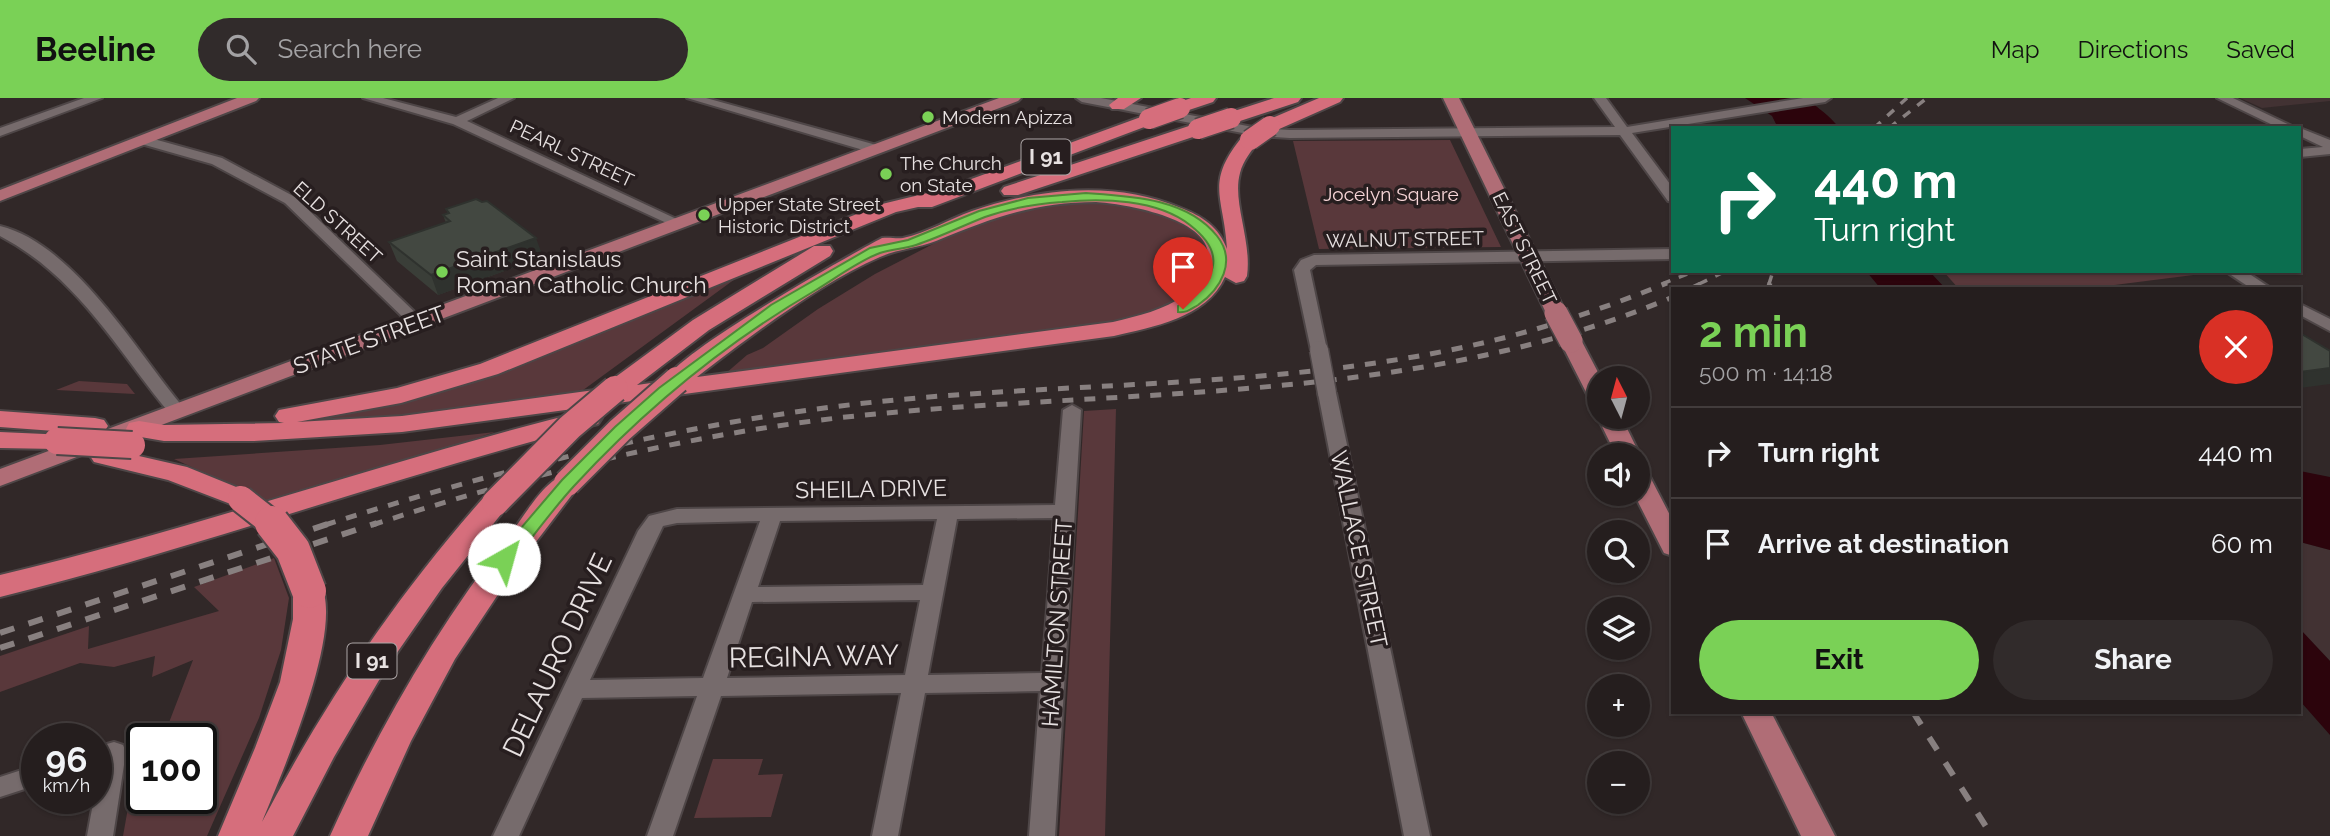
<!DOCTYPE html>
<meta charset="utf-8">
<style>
:root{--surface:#251e1e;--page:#312b2b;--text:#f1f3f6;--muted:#a3a2a4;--line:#423c3c;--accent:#7ad156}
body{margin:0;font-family:Raleway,sans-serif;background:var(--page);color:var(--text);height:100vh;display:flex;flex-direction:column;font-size:26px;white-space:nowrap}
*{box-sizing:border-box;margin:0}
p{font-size:23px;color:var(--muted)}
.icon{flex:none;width:38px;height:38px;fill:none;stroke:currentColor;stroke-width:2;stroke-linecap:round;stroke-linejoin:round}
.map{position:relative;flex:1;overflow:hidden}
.panel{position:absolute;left:1671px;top:189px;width:630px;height:427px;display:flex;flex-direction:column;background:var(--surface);border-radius:0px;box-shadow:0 2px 5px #0004,0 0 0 2px var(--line)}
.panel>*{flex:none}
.guide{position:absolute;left:1671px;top:28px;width:630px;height:147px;border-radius:0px;box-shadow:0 2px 5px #0004,0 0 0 2px var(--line);background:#0b6e4f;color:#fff;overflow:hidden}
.needle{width:46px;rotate:354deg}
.tools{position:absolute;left:1587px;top:268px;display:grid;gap:14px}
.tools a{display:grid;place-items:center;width:63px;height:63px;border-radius:50%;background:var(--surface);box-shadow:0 2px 5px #0004,0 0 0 2px var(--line);font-size:35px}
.speed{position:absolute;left:21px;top:625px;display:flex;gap:14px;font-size:35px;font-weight:700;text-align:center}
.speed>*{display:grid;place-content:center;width:91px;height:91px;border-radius:50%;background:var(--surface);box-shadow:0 2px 5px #0004,0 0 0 2px var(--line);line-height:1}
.speed small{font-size:18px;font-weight:400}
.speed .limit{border:4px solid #111;border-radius:10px;background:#fff;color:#111}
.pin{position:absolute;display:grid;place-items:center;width:60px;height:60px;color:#fff;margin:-72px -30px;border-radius:50% 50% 50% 0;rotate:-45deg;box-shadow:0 0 7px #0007}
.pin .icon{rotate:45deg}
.me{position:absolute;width:77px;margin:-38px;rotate:38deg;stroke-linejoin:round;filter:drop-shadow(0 0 5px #0008)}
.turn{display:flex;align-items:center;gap:24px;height:147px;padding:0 28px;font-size:32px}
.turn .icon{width:91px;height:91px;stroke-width:2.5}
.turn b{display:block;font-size:49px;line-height:60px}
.round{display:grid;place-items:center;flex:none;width:74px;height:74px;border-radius:37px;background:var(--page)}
.headline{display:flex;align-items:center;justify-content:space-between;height:119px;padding:0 28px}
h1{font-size:42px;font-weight:700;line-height:52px;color:var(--accent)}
.primary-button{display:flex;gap:14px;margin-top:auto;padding:14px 28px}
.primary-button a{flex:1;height:80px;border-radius:42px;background:var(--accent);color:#111;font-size:28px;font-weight:700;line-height:80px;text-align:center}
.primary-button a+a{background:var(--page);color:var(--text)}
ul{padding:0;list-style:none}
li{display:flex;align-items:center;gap:21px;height:91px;padding:0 28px;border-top:2px solid var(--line)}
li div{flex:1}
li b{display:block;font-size:26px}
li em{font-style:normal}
header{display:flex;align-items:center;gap:42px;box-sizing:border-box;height:98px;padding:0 35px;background:var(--accent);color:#111}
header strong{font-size:33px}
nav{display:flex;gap:38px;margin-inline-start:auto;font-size:24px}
.search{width:490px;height:63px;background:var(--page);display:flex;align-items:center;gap:18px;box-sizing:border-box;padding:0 24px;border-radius:38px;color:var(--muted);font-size:26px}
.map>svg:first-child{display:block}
</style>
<header>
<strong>Beeline</strong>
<div class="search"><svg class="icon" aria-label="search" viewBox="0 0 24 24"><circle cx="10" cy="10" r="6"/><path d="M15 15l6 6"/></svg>Search here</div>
<nav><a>Map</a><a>Directions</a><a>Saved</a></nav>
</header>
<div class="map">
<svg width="2330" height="738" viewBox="0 0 2330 738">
<rect width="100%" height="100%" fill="#312828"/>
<path fill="#423233" d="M2240,0H2330V3L2262,10Z
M2300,444L2330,452V563L2300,531Z"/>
<path fill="#59383b" d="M1450,42L1501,149L1319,151L1293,43Z
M1094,102C1113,105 1134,107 1153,112C1185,120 1230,153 1200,188C1184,205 1158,212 1137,221L725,276L747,257L763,250L818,211L875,176L962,131L993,119L1058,104Z
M1943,173H2215L2217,174L2083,191H1959Z
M735,181L575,298L412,318L304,325Z
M79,283L127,286L135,296L56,292Z
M1116,311L1105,738H1059L1084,313Z
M495,334L275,407L174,361L380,347Z
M274,460L289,500L281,552L259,620L207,738H123L139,648L142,646V700H201V640H154L165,635L193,562L152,579L155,558L114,569L80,565L0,594V558L89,528L88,551L219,513L194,489Z
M713,661H763L758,677L783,676L771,719L694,720Z"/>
<path fill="#2c040c" d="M1745,0H1807C1818,11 1830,17 1839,30H1778L1772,18Z
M1866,173H1929L1946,191H1881Z
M2300,373L2330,379V452L2300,444Z
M2300,531L2330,563V637L2300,603Z"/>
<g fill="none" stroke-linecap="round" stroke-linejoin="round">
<defs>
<path id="minor" d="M84,0H102L0,38V30Z
M363,0H383L456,19L498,0H514L467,23L685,125L683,128H673L453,26Z
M687,0H706L880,48L882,51L880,54H870Z
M1076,0H1101L1258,30L1290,32L1615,29L1594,0H1606L1627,29L1803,0H1831L1825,4L1632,35L1673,90V104L1668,103L1620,37L1290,40L1258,38L1082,4Z
M2217,0H2233L2296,30H2279Z
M2300,30L2330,42V56L2300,59V51L2323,49L2300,38Z
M143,38L222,60L295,99L425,224L423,227H411L285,105L212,66L138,45L137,42Z
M0,128C74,146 136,253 183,309L186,313L183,317H171C116,251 78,179 0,138Z
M1673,151V161L1316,167L1310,172L1327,252L1319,257L1311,252L1294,172L1301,162L1314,157Z
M2225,173H2245L2272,191H2252Z
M2300,206L2330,221V233L2300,217Z
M1327,290L1336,295L1430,738H1404L1318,295Z
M1072,307L1081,312L1055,738H1029L1040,593L925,595L898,738H872L901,595L721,598L673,738H647L697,598L582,600L519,738H493L638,433L649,418L677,411L1055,407L1063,312ZM1054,420L1042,575L928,577L957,421ZM937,421L923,487L758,489L780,423ZM760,423L703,580L590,582L663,428L677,425ZM920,502L905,577L727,580L752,504Z
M114,644L123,647L126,654L113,738H87L94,700H96L99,668L96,669V649Z
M37,667V687L0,699V679Z"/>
<path id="major" d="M237,0H259L256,3L0,103V92Z
M999,0H1021L1018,3L0,388V371Z
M1443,0H1459L1566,215L1563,219H1549L1546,215Z
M1571,237L1579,238L1601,280L1600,307L1592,305L1589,300L1560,243L1563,238Z
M1600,315V318H1621L1640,357L1638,360V357H1616L1597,318Z
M1638,370L1647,373L1673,423V458L1664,455L1634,396H1638Z
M1741,614H1771L1835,738H1801Z"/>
<path id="highway" d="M1118,0H1141L1124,11H1112L1109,7Z
M1191,0H1216L1213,4L1180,15L1171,10L1174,6Z
M1274,0H1301L1298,4L1237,24L1231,25L1222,20L1225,16Z
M1319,0H1343L1340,4L1277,32H1263L1261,28L1263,24Z
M1149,16L1155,17L1158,21L1155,25L932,109H918L896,114L498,276L401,305L297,324L402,318L602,291L606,286L693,222L814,148H830L833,153L830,158L709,232L637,287L665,283C674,256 848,158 882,140C890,139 896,141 903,140C927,135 949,121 972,113C1039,90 1115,82 1181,110C1202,118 1219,129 1227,151C1224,98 1204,85 1243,38H1257L1259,42C1252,53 1243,62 1240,75C1232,104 1252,142 1247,178L1244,183L1236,185L1225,179C1207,220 1152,229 1114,238L402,334L253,343H164L129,337L126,331L129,325L139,323L164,327L284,325L279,324L275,318L279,312L397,290L480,266L882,106L944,91ZM1096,104C1125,106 1221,121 1207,167C1203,179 1196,190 1185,197C1164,212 1138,218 1113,224L697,279C749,239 820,185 880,159C898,151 918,150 936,143C992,120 1035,104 1096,104Z
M1198,25L1207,31L1205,35L1018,97H1004L1001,93L1004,89Z
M589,312L598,314L602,320L598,326C397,377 202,449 0,499V477C198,430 391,361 589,312Z
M0,313L95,320L104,322L108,328L104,334L95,336L0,329Z
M0,334L67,337L71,343L67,349L57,351L0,350Z
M104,350L187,369L251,395L255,401L251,407L241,410L168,382L94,364L90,358L94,352Z
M567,376L577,379L581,385L513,474L455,561L411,643L368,738H330C380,627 440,524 516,428C529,411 546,381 567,376Z
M495,396L505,398L510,405L442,490L385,572L334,659L293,738H218L255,650L280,584L293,521V493L298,485L309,482L320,485C346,529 281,677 262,724C324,606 396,498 485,398Z"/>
</defs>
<use href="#minor" stroke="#4e4647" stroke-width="4"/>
<use href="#major" stroke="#4e4647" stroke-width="4"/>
<use href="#highway" stroke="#4e4647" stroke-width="4"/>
<use href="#minor" fill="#766b6c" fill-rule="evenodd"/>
<use href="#major" fill="#b06d76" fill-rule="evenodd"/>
<use href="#highway" fill="#d66e7c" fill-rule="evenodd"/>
<path stroke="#888080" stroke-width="3.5" stroke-dasharray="9 9" stroke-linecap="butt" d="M1874,30L1907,0
M1889,30L1927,0
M1662,186L1695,173
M1699,186L1726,173
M1769,186L1773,173"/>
<path stroke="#888080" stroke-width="5" stroke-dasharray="11 11" stroke-linecap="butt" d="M1690,191L1703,185
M1768,191L1770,185
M325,427C505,370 687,324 875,304C1086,282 1304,292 1511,238C1564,224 1615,206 1667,185
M372,427C533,375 696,334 865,317C1135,290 1419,306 1673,199"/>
<path stroke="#888080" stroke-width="6" stroke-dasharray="15 15" stroke-linecap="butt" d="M0,535L331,425
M0,550L377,425
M1913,614L1992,738"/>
<defs>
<path id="minor-bridge" d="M1319,252L1327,295"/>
<path id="major-bridge" d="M1556,215L1571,243"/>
<path id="highway-bridge-far2" d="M1149,21L1180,10
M1198,31L1231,20
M1250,42L1270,28"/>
<path id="highway-bridge-far1" d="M57,343L132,347
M567,385L620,332L677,282
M241,401L274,427
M495,405L570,329L615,291"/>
<path id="highway-bridge" d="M272,425L293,452L309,493"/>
</defs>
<use href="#minor-bridge" stroke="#4e4647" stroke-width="21" stroke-linecap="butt"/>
<use href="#major-bridge" stroke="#4e4647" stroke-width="26" stroke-linecap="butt"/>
<use href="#highway-bridge-far2" stroke="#4e4647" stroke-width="23" stroke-linecap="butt"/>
<use href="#highway-bridge-far1" stroke="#4e4647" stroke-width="30" stroke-linecap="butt"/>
<use href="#highway-bridge" stroke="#4e4647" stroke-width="38" stroke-linecap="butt"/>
<use href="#minor-bridge" stroke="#766b6c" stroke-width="18"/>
<use href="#major-bridge" stroke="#b06d76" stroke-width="23"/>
<use href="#highway-bridge-far2" stroke="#d66e7c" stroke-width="20"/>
<use href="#highway-bridge-far1" stroke="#d66e7c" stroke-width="26"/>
<use href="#highway-bridge" stroke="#d66e7c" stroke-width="34"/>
</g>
<path fill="#3a3e38" d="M446,111L543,159L438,197L397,163L389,144L446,125L443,117L448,116Z"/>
<path fill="#2f322e" d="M536,140L543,159L438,197L431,177Z
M2330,270V286L2300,290V274Z"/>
<path fill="#434841" stroke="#2f322e" stroke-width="2" d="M476,101L482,104L487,103L536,140L431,177L389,144L450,123L443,117L449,115L446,111Z
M2300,235L2330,253V270L2300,274Z"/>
<path fill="#7ad156" stroke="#4f8838" stroke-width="2" d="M1086,95C1130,98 1187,100 1217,138C1237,163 1221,191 1198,207C1191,211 1187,215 1178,214V208C1214,183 1230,158 1190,127C1157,101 1102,100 1062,104C1036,106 1010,110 985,119C962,128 940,139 916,147C904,151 892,151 880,155C858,163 836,180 816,192C727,244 644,312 574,388C552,412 532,440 511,466H498L496,461L498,457L562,382L615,329L659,290L771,207L870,150L908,142L979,113L1028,100Z"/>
<g fill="#7ad156" stroke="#271e1f" stroke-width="2.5">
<circle cx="928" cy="19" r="7"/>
<circle cx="886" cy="76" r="7"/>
<circle cx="704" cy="117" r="7"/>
<circle cx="442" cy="174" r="7"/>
</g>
<g text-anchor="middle" stroke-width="7" stroke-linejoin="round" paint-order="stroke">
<g font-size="19" fill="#e7e1e1" stroke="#271e1f" text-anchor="start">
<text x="942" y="26">Modern Apizza</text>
<text x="900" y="72">The Church<tspan x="900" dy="22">on State</tspan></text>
<text x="718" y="113">Upper State Street<tspan x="718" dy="22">Historic District</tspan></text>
</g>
<g font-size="19" fill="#e7e1e1" stroke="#271e1f">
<text transform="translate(572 55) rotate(25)" y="7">PEARL STREET</text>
<text transform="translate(338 124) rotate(42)" y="7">ELD STREET</text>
<text transform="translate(1405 141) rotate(-1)" y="7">WALNUT STREET</text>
<text transform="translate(1525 150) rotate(64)" y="7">EAST STREET</text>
</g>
<g font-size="19" fill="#f7d5d7" stroke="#271e1f">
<text x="1391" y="103">Jocelyn Square</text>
</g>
<g fill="#271e1f" stroke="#ada6a7" stroke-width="2">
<rect x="1021.5" y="41.5" width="49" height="35" rx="5"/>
<rect x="347.5" y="545.5" width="49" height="35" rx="5"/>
</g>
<g font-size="21" font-weight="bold" fill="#e7e1e1">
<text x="1046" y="66">I 91</text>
<text x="372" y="570">I 91</text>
</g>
<g font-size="23" fill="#e7e1e1" stroke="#271e1f" text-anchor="start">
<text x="456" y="169">Saint Stanislaus<tspan x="456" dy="26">Roman Catholic Church</tspan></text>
</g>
<g font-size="23" fill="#e7e1e1" stroke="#271e1f">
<text transform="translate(369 242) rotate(-20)" y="8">STATE STREET</text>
<text transform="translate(871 391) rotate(-1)" y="8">SHEILA DRIVE</text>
<text transform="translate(1359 451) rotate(78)" y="8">WALLACE STREET</text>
<text transform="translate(1057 525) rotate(-86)" y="8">HAMILTON STREET</text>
</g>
<g font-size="28" fill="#e7e1e1" stroke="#271e1f">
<text transform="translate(557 557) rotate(-65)" y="10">DELAURO DRIVE</text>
<text transform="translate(814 558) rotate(-1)" y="10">REGINA WAY</text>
</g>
</g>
</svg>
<div class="tools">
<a><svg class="needle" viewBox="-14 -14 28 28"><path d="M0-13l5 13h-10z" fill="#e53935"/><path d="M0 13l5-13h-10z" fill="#a3a2a4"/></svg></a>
<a><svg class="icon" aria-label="sound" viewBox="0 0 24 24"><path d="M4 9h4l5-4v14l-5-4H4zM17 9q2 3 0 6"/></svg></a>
<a><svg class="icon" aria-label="search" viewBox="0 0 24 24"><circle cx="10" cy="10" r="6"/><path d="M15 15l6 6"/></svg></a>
<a><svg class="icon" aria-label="layers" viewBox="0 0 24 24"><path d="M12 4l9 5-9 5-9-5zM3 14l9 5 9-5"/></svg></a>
<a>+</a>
<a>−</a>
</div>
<div class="speed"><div>96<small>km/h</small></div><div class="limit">100</div></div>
<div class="pin" style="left:1183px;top:211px;background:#d93025"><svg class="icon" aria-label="arrive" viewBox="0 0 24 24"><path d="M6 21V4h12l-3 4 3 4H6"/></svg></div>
<svg class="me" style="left:504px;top:461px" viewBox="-20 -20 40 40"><circle r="19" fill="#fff"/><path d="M0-13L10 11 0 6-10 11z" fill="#7ad156"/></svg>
<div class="guide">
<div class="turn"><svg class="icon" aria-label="right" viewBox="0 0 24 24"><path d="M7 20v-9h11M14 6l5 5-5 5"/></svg><div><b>440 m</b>Turn right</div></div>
</div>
<section class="panel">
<div class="headline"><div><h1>2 min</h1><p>500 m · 14:18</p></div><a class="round" style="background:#d93025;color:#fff"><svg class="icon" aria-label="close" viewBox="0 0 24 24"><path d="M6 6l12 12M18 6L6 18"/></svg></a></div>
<ul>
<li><svg class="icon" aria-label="right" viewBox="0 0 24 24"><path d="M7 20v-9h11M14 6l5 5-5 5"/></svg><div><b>Turn right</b></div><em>440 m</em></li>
<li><svg class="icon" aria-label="arrive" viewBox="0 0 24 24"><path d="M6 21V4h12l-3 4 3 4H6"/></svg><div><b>Arrive at destination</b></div><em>60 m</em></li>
</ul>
<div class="primary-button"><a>Exit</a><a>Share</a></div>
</section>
</div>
